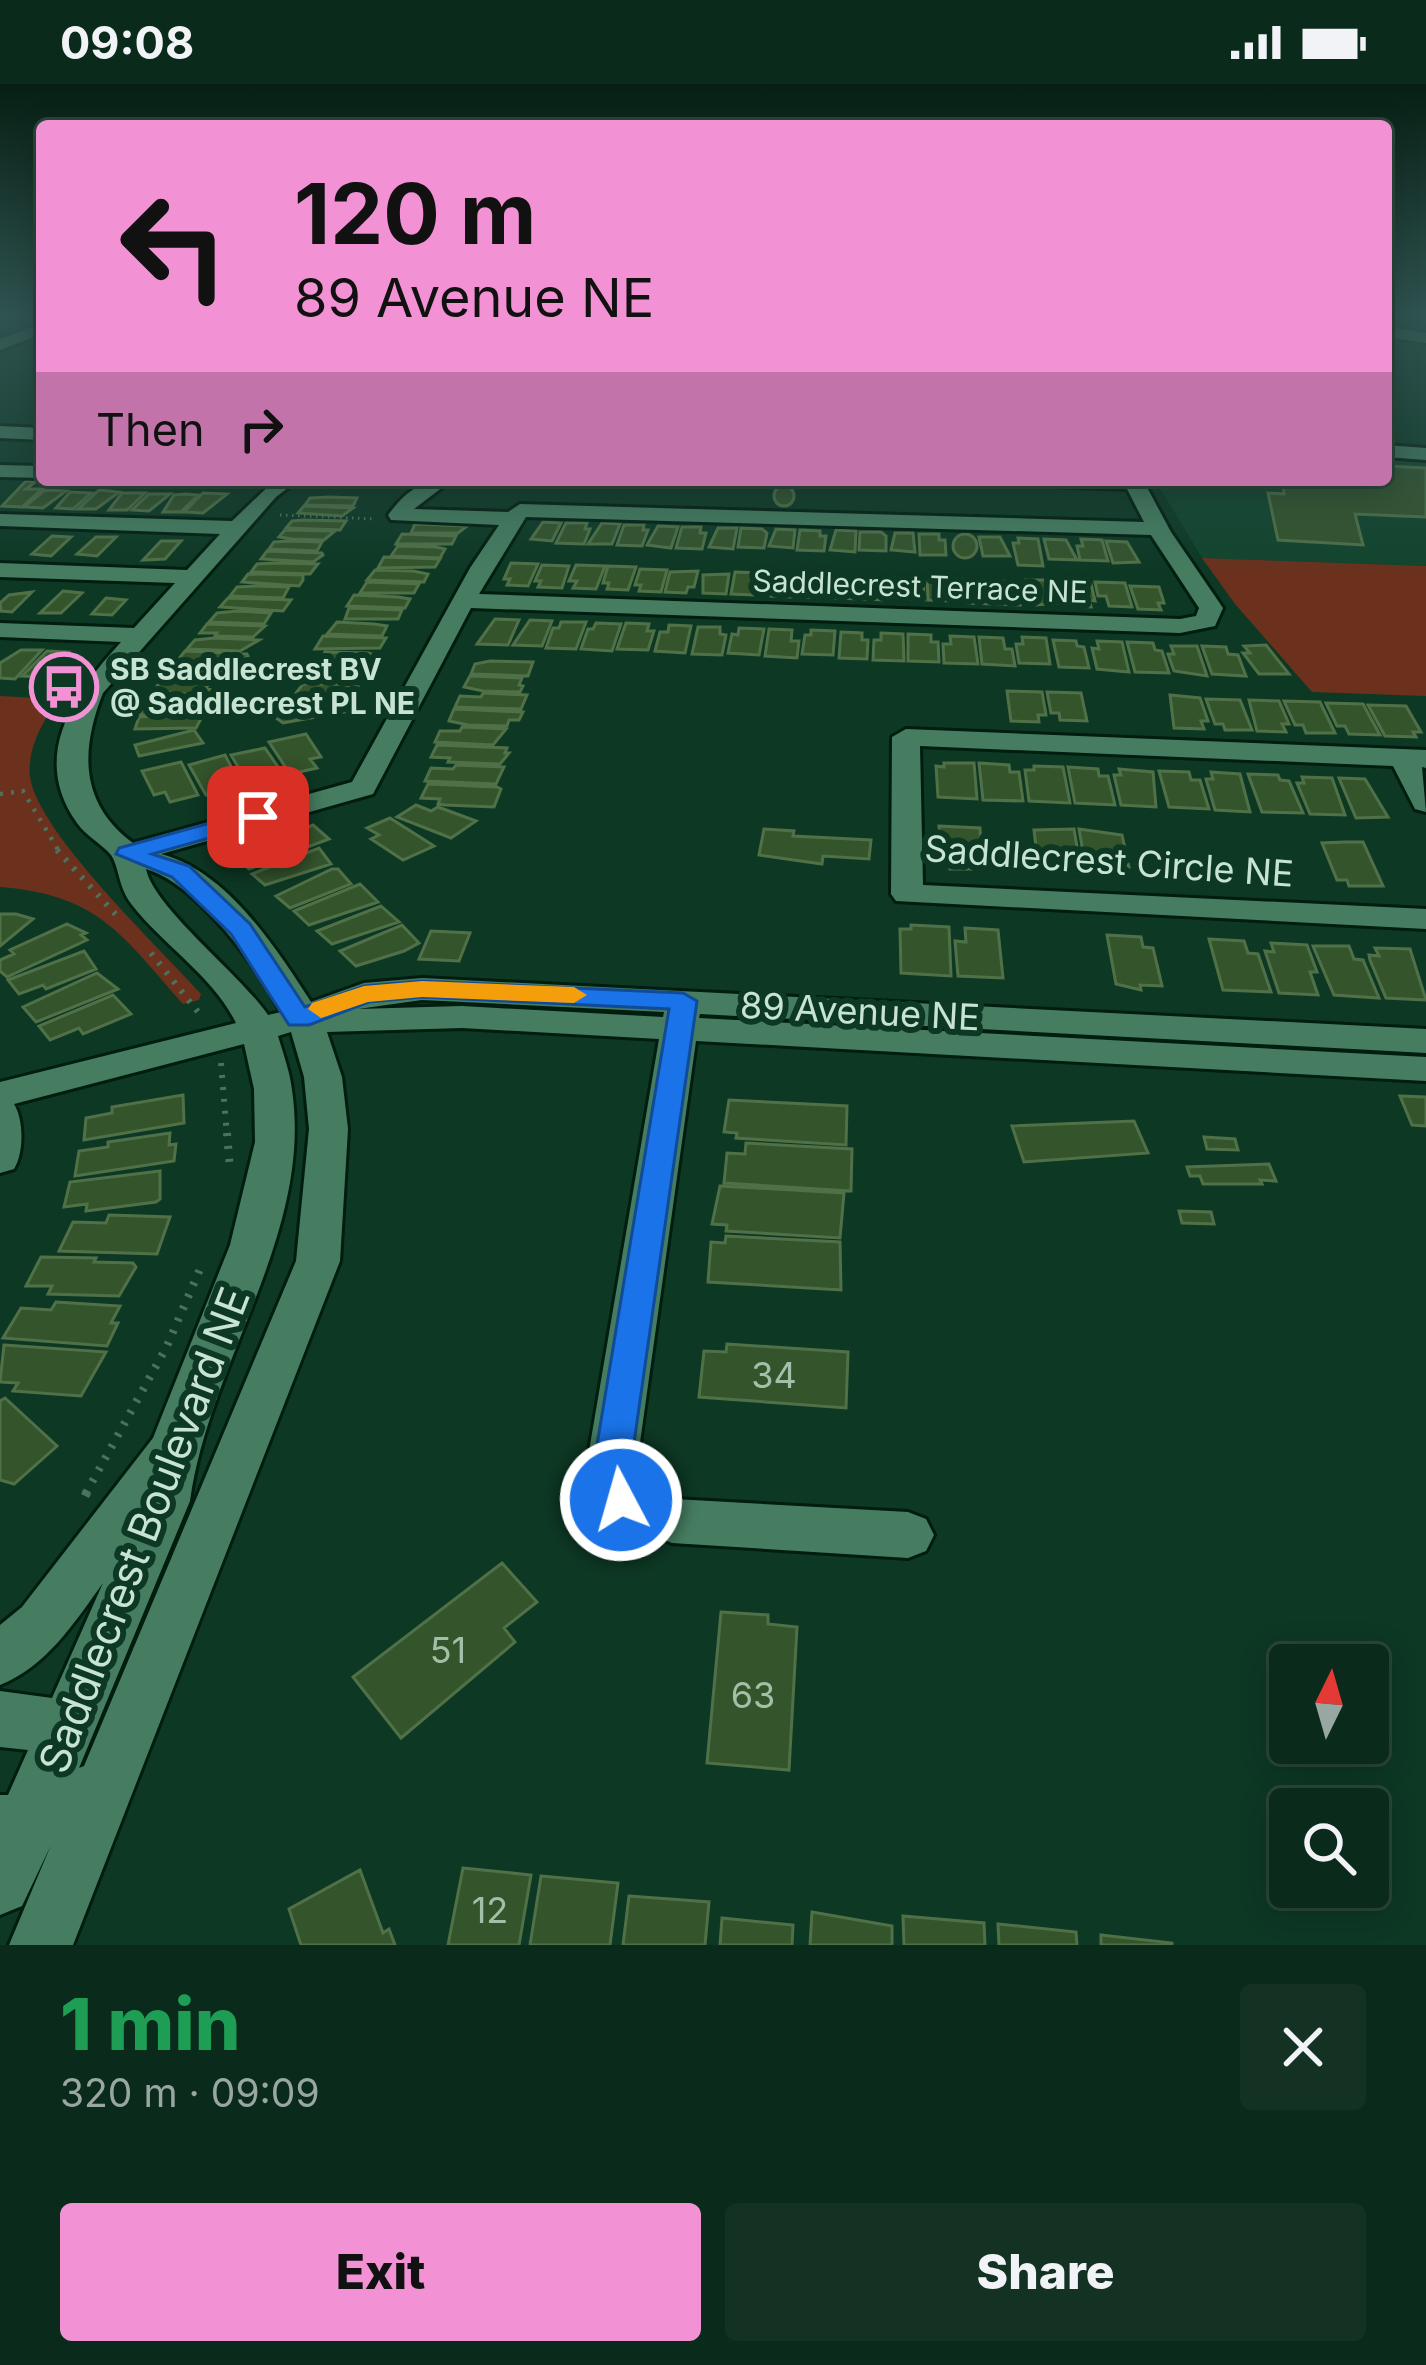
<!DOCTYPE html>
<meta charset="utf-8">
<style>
:root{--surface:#0a2a1b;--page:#133224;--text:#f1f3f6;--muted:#99a7a3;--line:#2a463a;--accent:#f391d5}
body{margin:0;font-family:Inter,sans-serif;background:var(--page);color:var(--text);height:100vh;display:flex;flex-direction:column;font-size:45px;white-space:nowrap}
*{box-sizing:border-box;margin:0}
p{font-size:39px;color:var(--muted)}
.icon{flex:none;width:66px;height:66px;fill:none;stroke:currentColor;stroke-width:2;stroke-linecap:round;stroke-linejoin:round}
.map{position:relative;height:1861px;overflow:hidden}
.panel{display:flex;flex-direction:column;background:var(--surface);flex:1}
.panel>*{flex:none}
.top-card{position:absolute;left:36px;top:36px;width:1356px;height:366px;border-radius:12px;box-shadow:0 6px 30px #0003,0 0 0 3px var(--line);background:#f391d5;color:#111;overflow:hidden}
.needle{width:78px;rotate:5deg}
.tools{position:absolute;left:1269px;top:1560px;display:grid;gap:24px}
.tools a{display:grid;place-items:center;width:120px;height:120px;border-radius:12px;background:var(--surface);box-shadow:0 6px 30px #0003,0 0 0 3px var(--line);font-size:60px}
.pin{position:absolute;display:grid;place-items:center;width:102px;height:102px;color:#fff;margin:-51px;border-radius:24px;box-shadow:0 6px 18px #0006}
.me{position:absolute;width:132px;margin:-66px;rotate:354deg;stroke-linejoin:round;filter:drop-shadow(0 0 9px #0008)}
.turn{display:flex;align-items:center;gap:42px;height:252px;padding:0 60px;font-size:54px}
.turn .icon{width:156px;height:156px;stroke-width:2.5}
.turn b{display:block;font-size:84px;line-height:102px}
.then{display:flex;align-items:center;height:114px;padding:0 60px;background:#0003;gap:24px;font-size:45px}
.round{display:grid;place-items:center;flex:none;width:126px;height:126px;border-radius:12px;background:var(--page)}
.head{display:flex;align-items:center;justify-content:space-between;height:204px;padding:0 60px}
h1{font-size:72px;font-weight:800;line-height:90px;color:#1e9e55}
.button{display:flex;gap:24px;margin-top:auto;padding:24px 60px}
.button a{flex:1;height:138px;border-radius:12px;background:var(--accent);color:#111;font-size:48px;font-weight:800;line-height:138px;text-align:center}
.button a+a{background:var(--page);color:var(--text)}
.status{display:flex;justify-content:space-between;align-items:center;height:84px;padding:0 60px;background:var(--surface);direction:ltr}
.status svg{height:33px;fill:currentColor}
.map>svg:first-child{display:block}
</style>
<div class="status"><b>09:08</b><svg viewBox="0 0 49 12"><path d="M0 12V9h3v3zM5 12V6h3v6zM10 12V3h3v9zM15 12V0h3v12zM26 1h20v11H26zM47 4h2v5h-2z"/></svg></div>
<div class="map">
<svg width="1426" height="1861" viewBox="0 0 1426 1861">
<rect width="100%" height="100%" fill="#0d3824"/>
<path fill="#11442d" d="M1386,375L1426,378V482L1202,474L1155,396H1386Z"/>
<path fill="#6b311d" d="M1202,474L1426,482V612L1312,608L1235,520Z
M0,612L58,615C43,638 27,664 30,692C36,747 160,864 201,910L199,916L183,920C122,851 99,811 0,803Z"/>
<path fill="#34542c" stroke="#507148" stroke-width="3" d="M1386,382L1426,384V433L1355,430L1363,461L1278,456L1268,409L1284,410L1283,396H1386Z
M26,397L35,398L26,405H42L22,423L2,422Z
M774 412a10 10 0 1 1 20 0a10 10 0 1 1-20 0Z
M45,406L66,407L43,424L24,423Z
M99,406L119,408L96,425H78Z
M70,408L91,409L73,425L56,424Z
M122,409H145L127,426H109Z
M203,409L227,410L203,429L184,428Z
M149,410H170L149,427L132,426Z
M185,410L198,411L181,428H163L174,411Z
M310,414L329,413L357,414L353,422L305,421Z
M304,422L353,424L342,432L298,429Z
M303,436L346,437L340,446L286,444L292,437Z
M543,438L561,439L552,457L531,455Z
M566,439H587L585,445H590L584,460L556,459Z
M602,439L620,440L612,460H588Z
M415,440L467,442L458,449H411Z
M624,441H644L643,446H648L642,462L617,461Z
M658,442L678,443L671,464L647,461Z
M682,443H701L700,449H706L702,465L676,464Z
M718,444H737L733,465L709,463Z
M741,444L762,445L767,449L764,464L738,463Z
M776,445L795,446L793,464L769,462Z
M285,446L335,447L324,456L292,455L279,453Z
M800,446L820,447V452H826L824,467L797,466Z
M836,446L856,447L855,468L830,466Z
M860,448H881L886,452V467L859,466Z
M895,449H913L915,468L891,466Z
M953 462a12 12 0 1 1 24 0a12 12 0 1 1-24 0Z
M402,450L456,452L452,460H396Z
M919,450H939V456H945L946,471H920Z
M52,452L71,453L51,472L32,470Z
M96,453H116L97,472L77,470Z
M979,453H1000L1010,472H983Z
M1018,454L1038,455L1043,482L1018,481L1013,459H1019Z
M1044,455L1066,456L1077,476L1049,475Z
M1081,455L1102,456L1108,477L1080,476L1077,462H1083Z
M161,457H181L165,475L143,476Z
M1106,457L1127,458L1139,478L1113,479Z
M274,458L289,457L322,458L317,467L269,465Z
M398,462L436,463L445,465L440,474L391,472Z
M267,467L322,469L323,471L313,478L261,475Z
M384,473L440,475L435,483L378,484Z
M511,479L538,480L528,502L507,501L510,495H504Z
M257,480L273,479L318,480L310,490L251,488Z
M542,481L569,482L562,504L538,503L541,497H535Z
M576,481L605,482L596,505L573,504L577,497H569Z
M608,482L636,483L628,506L607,505L609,499H603Z
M640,485L667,486L661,508L639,507L641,501H635Z
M375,486L413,487L428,490L424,498L367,496Z
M698,487L694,503H688L686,509L665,508L670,488Z
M735,488L762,489L760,505H754L753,511L731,510Z
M248,490L303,491V496L299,502L242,498Z
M729,490L726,510L703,509V491Z
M800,490H826L825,508H819V513H798Z
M768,491H794L791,513L771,512L772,505H765Z
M832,492L859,493L858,515L836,514L837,507H830Z
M864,492L890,493L886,516L863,515Z
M895,494H923L924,516L901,515L895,511Z
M927,495L956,496L957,512H949L950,517L928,516Z
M959,495L988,496L991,520L968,519V513L961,512Z
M993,496L1021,499L1024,514H1018L1020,521L997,520Z
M1026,496H1056L1064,519L1036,521L1035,515H1029Z
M367,498L419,500L414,509H360Z
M1061,498L1091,500L1095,517L1089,516L1091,523L1066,522Z
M1095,498L1125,499L1132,523L1109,522L1106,512H1098Z
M256,502L289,503L283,514L230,512L237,503Z
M1130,502L1159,503L1164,519H1158L1161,526L1138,525Z
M63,507L82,509L61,529H40Z
M32,508L12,528L1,527L0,519L9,511Z
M354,511L398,513L410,515L405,524L347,522Z
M106,514L126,516L112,531L92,530Z
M228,514L291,516L283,527L220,523Z
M349,524L402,526L398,535H345Z
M217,529L237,527L271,529L264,540L209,538Z
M495,535L519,536L508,561L477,560Z
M530,536L552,537L542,562L513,561Z
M337,538L374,540L387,542L382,552L327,550Z
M561,538H586L576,565L546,564L553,544H559Z
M596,539L621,540L612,567L581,565L588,545H593Z
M626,539L649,540L647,547H654L648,566L617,565Z
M207,540L265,542L253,553L215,552L217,549H200Z
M669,541L691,542L685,569L655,567L660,548H668Z
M698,543H720V550L726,551L722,571L692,570Z
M739,544L764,545L759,571L728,569L732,550L738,551Z
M769,545L792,546L791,557H799L797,574L765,572Z
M811,546L835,547L833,571L802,570L805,551H811Z
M841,548L862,549V556H868L867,575L839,574Z
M881,549L903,550L904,577L873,576L874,556H881Z
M908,550L931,551V558H938L939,578L908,577Z
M323,552L386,554L380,564L315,565Z
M950,552L974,553L978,580L944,579L943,560H951Z
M979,553L1003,554L1005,565H1012L1015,582L982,580Z
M1022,553L1046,554L1050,580L1019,579L1016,560H1023Z
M214,554L259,556L240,567L187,565L195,556Z
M1053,556L1076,557L1077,562L1084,563L1089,584L1059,583Z
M1097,557L1122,558L1129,588L1097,585L1092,564L1099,565Z
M1127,558L1153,559L1155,566L1162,567L1169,589L1135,588Z
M1266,561L1289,590H1259L1243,569H1250L1244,562Z
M1171,562H1197L1207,592L1174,587L1168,570H1174Z
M1202,562L1226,563L1228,570L1238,571L1246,592L1212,590Z
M21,566H42L15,595L0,594V579Z
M47,567L68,568L62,574L69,575L52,593L22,592Z
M185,567L247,570L248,572L236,582L177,577Z
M325,568L368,569L379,572L374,582L318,580Z
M490,577L533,578L528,592L471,590L475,580Z
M189,582L236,584V589L231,597L163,594L171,584Z
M313,583L371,585L365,595L308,596Z
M470,592L522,594L519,601L523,602L520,608L483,607L464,603Z
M161,597L210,599L206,604L211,605L206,612L153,607Z
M303,600H342L358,603L355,613H293Z
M1007,607L1042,608L1046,631H1038L1039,638L1011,637Z
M1047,608L1081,609L1087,637L1060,636L1059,629H1051Z
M483,609L527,611L521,625L455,623L460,612L481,613Z
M1170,611L1200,614L1208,637H1201L1204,645L1174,644Z
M204,614L205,627L140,631L144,620Z
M1206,615L1240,616L1252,646H1225L1223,640H1215Z
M344,616L349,627L283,639L276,634L279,625Z
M1249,616L1279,617L1289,640H1282L1286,648L1257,647Z
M1284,617L1320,618L1335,649H1306L1303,641H1295Z
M1326,619L1363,620L1380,651L1349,650L1345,642H1337Z
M1368,621L1406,622L1421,648H1413L1416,653L1385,652Z
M454,625L523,628L519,636H509L507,642L468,641L449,637Z
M204,629L196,644L135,645L139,633Z
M462,643L506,645L493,661L435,658L440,647H460Z
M194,646L203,659L139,672L135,661Z
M306,650L321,673L310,675L317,684L290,690L269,658Z
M437,661L507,664L505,669H509L500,680L448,678L450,674L431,673Z
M265,664L285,693L256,700L251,692L244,693L231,671Z
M225,671L235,690L226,692L233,705L206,711L189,681Z
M181,678L198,711L170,718L165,708L154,711L142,687Z
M944,679H974L977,715L938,713L936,682L944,683Z
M979,679L1009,681L1010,688H1019L1023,717L983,716Z
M456,681L504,683L496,700L425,697L431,684L453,685Z
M1034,682L1063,683L1070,719L1029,717L1025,686H1034Z
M1068,683L1098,685L1099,692H1108L1115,721L1075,719Z
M1119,685L1153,688L1156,723L1121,721L1114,691H1121Z
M1159,687L1189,688L1191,696H1200L1209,725L1169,723Z
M1211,688L1240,690L1250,728L1215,726L1206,695H1213Z
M1248,690L1278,691L1280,696L1289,697L1303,729L1262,728Z
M1302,693L1332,694L1345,731L1310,730L1297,699H1304Z
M1339,694L1365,695L1388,733L1356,734Z
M428,700L497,703L501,705L494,723L445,721L438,720L440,715L421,714Z
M416,721L431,727L438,723L476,737L451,754L397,733Z
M390,734L434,762L403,776L371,755L379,751L367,744Z
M313,741L329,755L249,785L236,772Z
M939,742L980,744L982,785H950V774L940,773Z
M764,745L794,747L793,752L871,756L869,775L823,772L822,780L759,771Z
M1074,745L1081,787H1049L1048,781L1038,780L1034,746Z
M1079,745L1122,751L1129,783H1120L1121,791L1087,790Z
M1345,758H1363L1383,802H1349L1347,796H1337L1322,759Z
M319,764L331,780L265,801L252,790Z
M332,785H338L351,800L290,824L276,812Z
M360,800L378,818L309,841L294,827Z
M381,822L399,838L332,860L317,847Z
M0,830H16L33,835L0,862Z
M67,840L86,849L81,851L87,856L7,893L0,887V876L14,870L10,866Z
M402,841L419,859L404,867L356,882L340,867Z
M911,841L949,843L951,892L901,889L900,845H911Z
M965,844L998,846L1003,894L958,892L955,857L966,858Z
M431,847L470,849L459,877L419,875Z
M1107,851L1141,853L1143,863L1153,864L1162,902L1140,901L1141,906L1116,900Z
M1209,855L1244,857L1248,869L1258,870L1271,908L1223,906Z
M1271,859L1307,861L1317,888H1310L1318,911L1279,909L1265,867L1274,868Z
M1313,862H1349L1354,875L1363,876L1379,914L1334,911Z
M1375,864L1410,865L1426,916L1386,914L1370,876L1369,871L1379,872Z
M84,867L96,885L46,905L43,901L19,910L8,896Z
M97,889L118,905L36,938L23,923Z
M113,911L131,930L83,950L79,944L50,956L39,942Z
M183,1011L184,1039L84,1056L86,1034L112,1029V1023Z
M1400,1012L1426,1013V1042L1412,1041Z
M729,1016L847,1022L846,1061L736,1054L737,1049L724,1048Z
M1134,1037L1148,1069L1024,1078L1012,1042Z
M170,1049L169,1061L176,1060L174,1077L75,1092L79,1067L108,1063V1058Z
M1204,1053L1235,1055L1238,1066L1207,1065Z
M746,1059L852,1065L851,1107L724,1099L727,1069L745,1070Z
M1269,1080L1276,1097L1260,1096L1262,1100H1203L1200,1092H1190L1187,1083Z
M160,1087V1115L156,1118L86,1127L87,1120L64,1123L70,1098Z
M720,1102L844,1109L840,1154L726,1147L727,1141L712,1140Z
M1179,1127L1211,1128L1214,1140L1182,1139Z
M109,1131L170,1133L157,1170L59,1167L73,1138L106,1139Z
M726,1152L840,1158L841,1206L708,1198L711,1158L725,1159Z
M41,1173L96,1174L94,1178L133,1179L136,1183L119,1212L48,1210L52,1202H26Z
M56,1218L120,1222L111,1239H118L107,1262L3,1254L21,1224L51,1226Z
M727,1260L848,1268L846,1324L699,1313L704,1267L726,1268Z
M4,1261L106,1268L81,1312L13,1307L18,1299L0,1298Z
M5,1314L57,1362L14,1400L0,1396V1317Z
M502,1479L537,1518L504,1544L515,1558L401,1654L353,1593Z
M721,1528L768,1531V1540L797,1543L789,1686L707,1679Z
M463,1784L531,1791L519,1861H448Z
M360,1786L383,1849L389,1845L395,1861H301L289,1825Z
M541,1792L618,1799L610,1861H530Z
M629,1812L709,1818L705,1861H623Z
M812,1828L892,1842V1861H810Z
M903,1832L984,1839L985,1861H904Z
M722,1834L793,1841L792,1861H720Z
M998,1840L1076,1848L1077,1861H999Z
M1101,1851L1172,1859V1861H1101Z"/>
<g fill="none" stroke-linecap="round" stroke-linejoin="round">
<defs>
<path id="minor" d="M42,239V250L0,266V255Z
M1386,243L1426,249V259L1386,253Z
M0,342L42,344V356L0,354Z
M1386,361L1426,364V376L1386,373Z
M0,381L42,382V394L0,393Z
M275,396H298L276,413L103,609C80,667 80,720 133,759L352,698L470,484L499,441L391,436L388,431C407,406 421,396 452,396L414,425L508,428L520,420L1144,438L1127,405L1051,402L1041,396H1143L1171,448L1223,524L1215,542L1180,549L471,524L373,710L161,770C227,787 276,864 311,918L364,899L422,894L1426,945V969L700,930L699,934L1426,973V997L696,957L638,1373L643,1403L674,1415L908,1428L926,1435L934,1451L926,1467L908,1474L672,1459L603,1431L588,1373L659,955L462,944L327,948L342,993L348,1045L340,1177L73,1861H9L51,1761L22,1822L0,1831V1711H8L28,1666L0,1663V1607L52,1614L103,1499C74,1539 47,1582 0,1601V1541L22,1523L153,1354L230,1161L255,1058L254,1005L244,960L14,1020C24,1036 24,1069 14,1085L0,1089V998L236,939C213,892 164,862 132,821C118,803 119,782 111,771C102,760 86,752 77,739C29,672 75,608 121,558L0,553V539L134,544L175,499L0,493V479L187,486L220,450L0,442V430L232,437ZM526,433L1151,451L1199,524L1196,532L1180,535L479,510ZM146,785C197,800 257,882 281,928L268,931C241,891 154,824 146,785ZM422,916L664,928L663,933L462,922L358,925ZM291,948L304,993L309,1045L296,1177L84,1682L79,1684L190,1417C209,1278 313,1149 292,1006C290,988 283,969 278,952Z
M906,645L1426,666V684L1422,683L1426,728L1415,725L1393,682L920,662L923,801L1426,825V845L896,817L891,810L892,653Z"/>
</defs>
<use href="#minor" stroke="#011d10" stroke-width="6"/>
<path stroke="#4c725f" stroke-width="3" stroke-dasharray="1.5 4.5" stroke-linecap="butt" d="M280,431L375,435"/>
<path stroke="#4c725f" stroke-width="4.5" stroke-dasharray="3 8" stroke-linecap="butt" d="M0,710L23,707L60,769"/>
<path stroke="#4c725f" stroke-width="6" stroke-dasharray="3 9" stroke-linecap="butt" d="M57,766L118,833
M151,869L202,933
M221,979L227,1052"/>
<path stroke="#4c725f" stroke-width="8" stroke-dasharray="3 10" stroke-linecap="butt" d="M227,1049L230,1085
M86,1409L167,1262L203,1178"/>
<path stroke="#4c725f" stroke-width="9" stroke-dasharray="4.5 14" stroke-linecap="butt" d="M85,1412L88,1406"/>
<use href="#minor" fill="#467d60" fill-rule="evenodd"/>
</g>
<linearGradient id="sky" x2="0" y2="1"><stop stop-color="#071f14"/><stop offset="0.47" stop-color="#2f5350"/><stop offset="1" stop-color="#2f5350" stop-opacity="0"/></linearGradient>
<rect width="1426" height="491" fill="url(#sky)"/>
<path fill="#1a73e8" stroke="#114b97" stroke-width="3" d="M258,726L269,733L266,738L152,770L189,782L250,840L305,923L364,902L422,897L683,909L697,917L632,1373L640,1416L635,1428L621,1433L608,1428L595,1373L669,925L422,913L369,918L309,941H289L231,850L172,793L116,770L119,764Z"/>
<path fill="#f59e0b" d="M422,897L574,903L587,911L574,919L422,913L368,918L321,934L308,925L312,919L364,902Z"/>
<defs>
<symbol id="bus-ring" viewBox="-11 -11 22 22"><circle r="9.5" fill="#0d3824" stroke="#f391d5" stroke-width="1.5"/><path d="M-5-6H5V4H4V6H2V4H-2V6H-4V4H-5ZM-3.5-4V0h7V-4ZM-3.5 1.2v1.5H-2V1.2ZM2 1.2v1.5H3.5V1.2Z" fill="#f391d5"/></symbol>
</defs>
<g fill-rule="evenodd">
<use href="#bus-ring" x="26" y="565" width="76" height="76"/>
</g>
<g text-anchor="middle" stroke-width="12" stroke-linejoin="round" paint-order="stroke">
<g font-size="30" fill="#c7e3d2" stroke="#0d3824">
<text transform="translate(920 503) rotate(2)" y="10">Saddlecrest Terrace NE</text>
</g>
<g font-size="30" font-weight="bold" fill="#c7e3d2" stroke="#0d3824" text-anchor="start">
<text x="110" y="596">SB Saddlecrest BV<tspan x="110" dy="34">@ Saddlecrest PL NE</tspan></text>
</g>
<g font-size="36" fill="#c7e3d2" stroke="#0d3824">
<text transform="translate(1109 777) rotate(4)" y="13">Saddlecrest Circle NE</text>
<text transform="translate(860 927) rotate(3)" y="13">89 Avenue NE</text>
</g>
<g font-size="36" fill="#a2bfa8">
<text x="774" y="1304">34</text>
<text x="448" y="1579">51</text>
<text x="753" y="1624">63</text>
<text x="490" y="1839">12</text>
</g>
<g font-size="42" fill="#c7e3d2" stroke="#0d3824">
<text transform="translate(144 1446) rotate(-69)" y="15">Saddlecrest Boulevard NE</text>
</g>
</g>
</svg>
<div class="tools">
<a><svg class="needle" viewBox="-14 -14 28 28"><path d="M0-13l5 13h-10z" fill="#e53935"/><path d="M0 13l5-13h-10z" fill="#99a7a3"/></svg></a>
<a><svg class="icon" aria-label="search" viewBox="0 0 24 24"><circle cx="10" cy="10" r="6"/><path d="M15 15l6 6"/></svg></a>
</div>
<div class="pin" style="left:258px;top:733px;background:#d93025"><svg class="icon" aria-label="arrive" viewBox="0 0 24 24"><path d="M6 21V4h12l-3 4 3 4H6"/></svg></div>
<svg class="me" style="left:621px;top:1416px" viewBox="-20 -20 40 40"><circle r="17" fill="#1a73e8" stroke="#fff" stroke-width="3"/><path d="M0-11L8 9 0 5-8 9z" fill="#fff"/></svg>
<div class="top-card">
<div class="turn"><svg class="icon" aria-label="left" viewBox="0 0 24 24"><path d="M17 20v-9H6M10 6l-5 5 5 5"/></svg><div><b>120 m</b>89 Avenue NE</div></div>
<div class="then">Then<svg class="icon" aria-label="right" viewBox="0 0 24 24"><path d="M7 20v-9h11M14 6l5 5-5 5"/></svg></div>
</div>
</div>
<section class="panel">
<div class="head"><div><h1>1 min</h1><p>320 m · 09:09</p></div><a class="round"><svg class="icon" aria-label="close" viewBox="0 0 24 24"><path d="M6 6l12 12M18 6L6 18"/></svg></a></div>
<div class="button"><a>Exit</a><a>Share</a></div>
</section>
